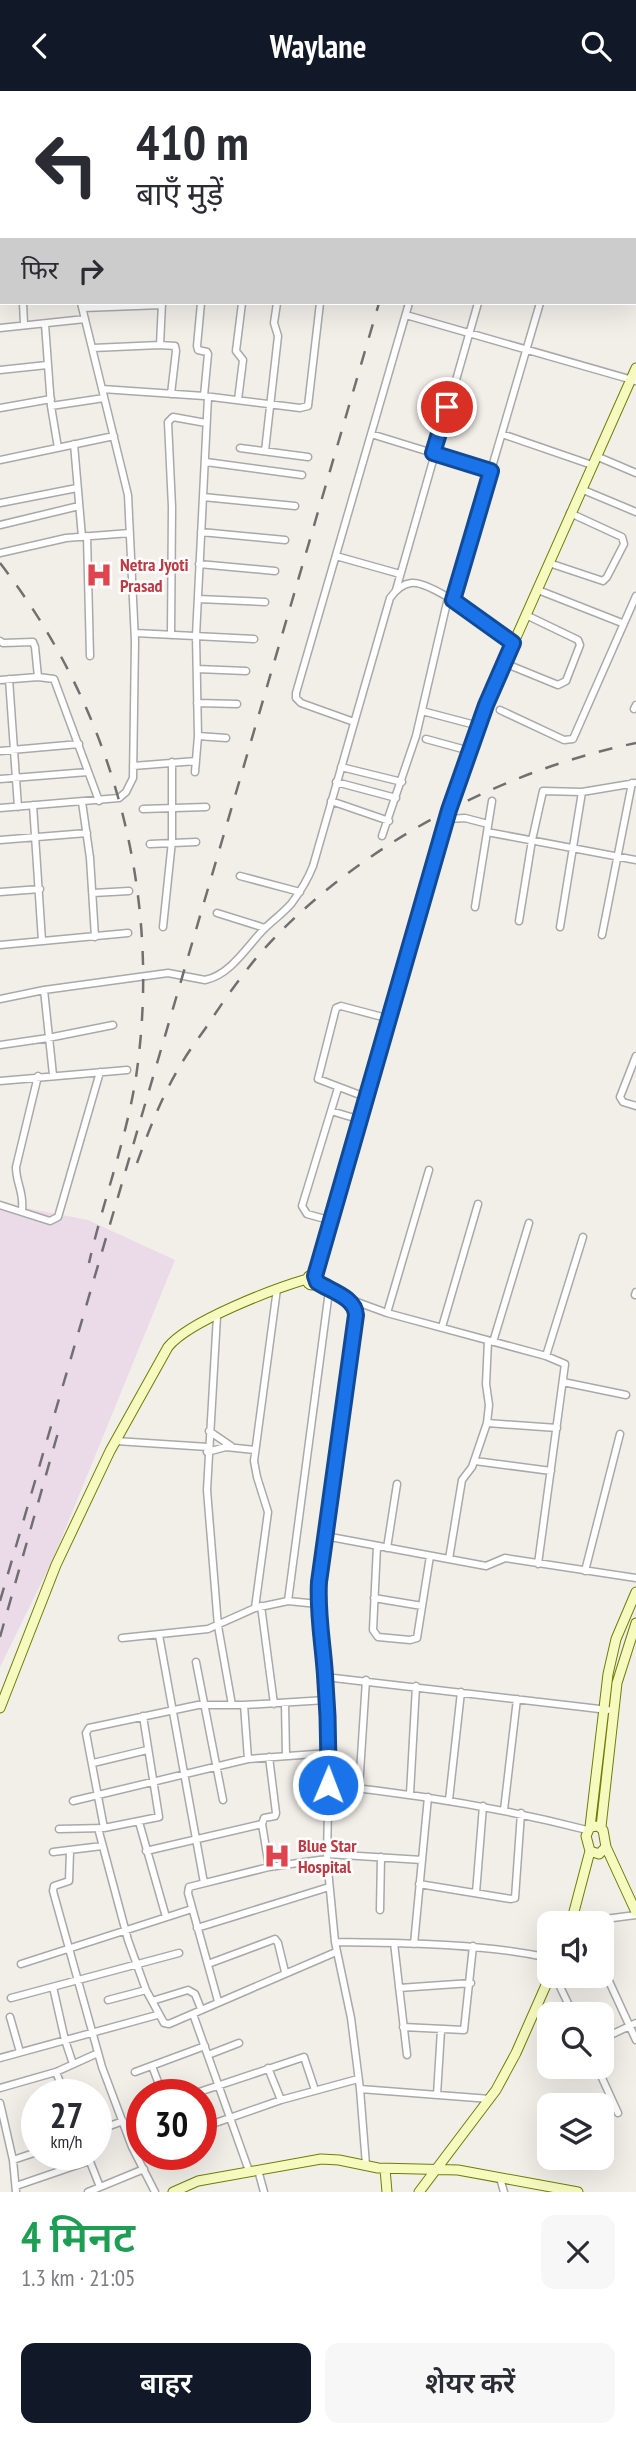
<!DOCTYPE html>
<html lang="hi">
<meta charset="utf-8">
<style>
:root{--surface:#fff;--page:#f7f7f7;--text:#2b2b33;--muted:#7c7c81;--accent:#111827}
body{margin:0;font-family:"PT Sans Narrow","Noto Sans Devanagari",sans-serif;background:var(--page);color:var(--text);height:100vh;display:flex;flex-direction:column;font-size:26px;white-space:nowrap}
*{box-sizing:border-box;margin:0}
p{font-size:23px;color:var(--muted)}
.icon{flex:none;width:38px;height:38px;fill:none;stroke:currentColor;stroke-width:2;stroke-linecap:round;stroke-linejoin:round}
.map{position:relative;height:2101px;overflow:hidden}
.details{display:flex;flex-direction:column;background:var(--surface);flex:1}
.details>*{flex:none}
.top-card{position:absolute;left:0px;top:0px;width:637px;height:214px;box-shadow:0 7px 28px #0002;background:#fff;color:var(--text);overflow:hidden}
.tools{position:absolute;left:537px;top:1820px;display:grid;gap:14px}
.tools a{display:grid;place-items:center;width:77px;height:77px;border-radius:14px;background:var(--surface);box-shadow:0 7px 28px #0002;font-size:35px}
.speed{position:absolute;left:21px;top:1988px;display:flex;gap:14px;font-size:35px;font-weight:700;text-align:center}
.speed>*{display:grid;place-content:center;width:91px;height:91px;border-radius:50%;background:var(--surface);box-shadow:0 7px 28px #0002;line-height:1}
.speed small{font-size:18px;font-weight:400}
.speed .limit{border:10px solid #d22;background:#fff;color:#111}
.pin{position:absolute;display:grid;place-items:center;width:60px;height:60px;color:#fff;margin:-30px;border:4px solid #fff;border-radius:50%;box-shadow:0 2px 7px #0007}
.me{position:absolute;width:77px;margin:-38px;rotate:1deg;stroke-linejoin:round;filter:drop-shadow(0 0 5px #0008)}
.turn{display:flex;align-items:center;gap:24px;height:147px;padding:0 21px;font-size:32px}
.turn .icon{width:91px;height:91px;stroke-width:2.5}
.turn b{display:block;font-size:49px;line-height:60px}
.then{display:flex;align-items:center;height:66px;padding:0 21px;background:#0003;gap:14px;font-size:26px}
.round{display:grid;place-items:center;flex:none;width:74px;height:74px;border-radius:14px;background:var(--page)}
.head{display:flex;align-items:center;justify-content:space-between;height:119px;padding:0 21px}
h1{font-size:42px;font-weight:600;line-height:52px;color:#1e9e55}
.primary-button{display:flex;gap:14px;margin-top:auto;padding:14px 21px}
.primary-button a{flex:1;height:80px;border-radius:14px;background:var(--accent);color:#fff;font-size:28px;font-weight:600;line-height:80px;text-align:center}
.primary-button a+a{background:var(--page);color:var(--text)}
header{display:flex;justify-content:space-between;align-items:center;height:91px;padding:0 21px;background:var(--accent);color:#fff;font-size:32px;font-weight:600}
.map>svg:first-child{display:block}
</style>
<header><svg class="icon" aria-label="back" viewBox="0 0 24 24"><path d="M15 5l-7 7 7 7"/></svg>Waylane<svg class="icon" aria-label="search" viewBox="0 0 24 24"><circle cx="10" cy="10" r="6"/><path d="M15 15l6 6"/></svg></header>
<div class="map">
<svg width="636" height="2101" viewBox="0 0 636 2101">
<rect width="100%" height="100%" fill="#f2efe9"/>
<path fill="#ebdbe8" d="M0,1112L88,1129L175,1169L53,1468L0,1576Z"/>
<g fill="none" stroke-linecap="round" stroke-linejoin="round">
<defs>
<path id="street" d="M59,0V2
M8,2V0
M107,2V0
M163,2V0
M220,2V0
M276,2V0
M326,2V0
M375,2L376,0
M0,17L2,14
M0,78H2
M0,127H2
M635,143L636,144
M23,212L24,233
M201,212L197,255L198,259L207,261L208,263L204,305
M83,217L162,214
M406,224L636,290
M45,233L51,315L58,357
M0,237L85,228
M160,254L162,212
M93,257L160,254L175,255L176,260L171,303
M0,279L47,274
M102,298L204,305L300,317L308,315L320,212
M238,309L243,269L236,260L242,212
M51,315L104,307
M0,317L51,308
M371,343L491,380
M502,343L592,374
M74,353L82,446
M240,357L308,366
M265,360L278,245L274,232L277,212
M596,365L636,382
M0,369L114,345
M206,371L302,384
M581,398L636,421
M203,406L295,415
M0,412L77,397
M0,434L79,415
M201,441L285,449
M87,445L90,565
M0,462L66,447L130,442
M336,465L400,483
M549,472L603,490L607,486L624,453L622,446L570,422
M199,473L275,480
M396,499L478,212
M538,499L622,532
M198,508L265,511
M453,509L540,212
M135,542L254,548
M171,544L172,416L168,331L173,326L206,332
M0,550L3,552L33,551L35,556L38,586
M504,572L558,594L566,590L580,554L578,549L526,524
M197,578L246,580
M9,588L18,716
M0,589L38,586L54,588L99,710
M197,612L237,613
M634,618L636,614
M500,619L564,649L573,648L636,505
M422,620L479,635
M354,631L301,612L296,607V602L409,212
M198,645L226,647
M426,648L470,660
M0,660L79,653
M133,675L196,670
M341,676L402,691
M195,681L198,645L196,545L208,306
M0,688L88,681
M336,691L396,707
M331,710L389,730
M82,711L90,767L95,846
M33,714L42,850
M0,717L119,707L126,701L133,687L135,550L128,404L81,212
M143,718L206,716
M447,728L465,727L488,733
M487,741L636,769
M382,745L416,645L448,507
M0,749L87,742
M150,753L196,751
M240,785L300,801
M0,801L40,798
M93,802L129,800
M475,816L492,710
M217,822L265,837
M519,830L532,749L543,700L582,701L636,692
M163,836L172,750V671
M560,836L582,701
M602,844L632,692
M0,854L128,842
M44,899L53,984
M0,908L44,899L168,882L205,889C230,884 246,857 263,839C272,830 282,823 291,813C300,801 308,788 313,775L390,507C395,500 401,493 411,492C432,489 494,538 513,552
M0,954L48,947L113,934
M636,965L620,1006L623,1011L636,1015
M0,990L127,979
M368,1007L318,988L336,917L341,915L390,928
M331,1020L361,1029
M0,1114L50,1130L58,1126L100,981
M22,1119C24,1100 16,1093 16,1076L38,985
M332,1130L307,1123L302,1115L338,997
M317,1191L338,1204L387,1222L546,1265L565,1273L538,1473
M635,1204L636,1201
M350,1209L355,1214L356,1224L319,1491L318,1513L325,1586L329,1662L327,1768L335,1851L351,1927L360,1998L366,2074
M387,1222L429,1079
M217,1225L207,1399L218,1535L232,1614
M442,1236L478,1113
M493,1251L529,1132
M546,1265L583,1146
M563,1291L626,1304
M487,1332L557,1337
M209,1340L231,1355
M116,1350L208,1356
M207,1361L226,1356L255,1359
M475,1370L551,1380
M325,1445L486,1475L505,1467L636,1487
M377,1455L373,1539L378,1546L410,1549L417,1547L430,1465
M387,1457L397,1393
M449,1468L462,1389L472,1376L487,1332L489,1314L486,1293L488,1250
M585,1480L620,1343
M374,1507L422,1515
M318,1513L288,1510L329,1200
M261,1515L274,1613
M255,1517L268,1421L257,1386L254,1370L277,1198
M159,1544L204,1792
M122,1547L208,1538L255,1517L288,1510
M196,1571L223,1709
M325,1586L608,1619
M285,1612L286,1665
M244,1614L248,1668
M269,1666L276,1722L275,1725L264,1727L262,1733L269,1776
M93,1672L147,1659
M328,1694C416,1703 502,1717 587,1739
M359,1697L366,1589
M410,1703L416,1595
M449,1709L461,1601
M73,1710L248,1668L329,1662
M504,1719L517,1608
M139,1731L166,1826
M98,1737L128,1849L146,1899L164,1932L169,1933L336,1861
M104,1737L86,1642L89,1637L198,1614H244L326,1609
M59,1738L104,1737L159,1726L143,1625
M70,1760L69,1790L54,1795L53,1800L102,1976L132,2056L155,2101
M146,1760L262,1733
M53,1761L102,1755
M327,1763L422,1769
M419,1793L511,1808L515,1807L521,1722
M476,1802L483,1715
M380,1819L381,1766
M582,1831L636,1824
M197,1837L329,1796
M335,1851C407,1852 479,1852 550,1867
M394,1852L407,1964
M414,1853L428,1706
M21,1873L192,1818
M208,1873L275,1848L278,1852L285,1881
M602,1875L636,1949
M555,1885L573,1923
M53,1896L65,1949L73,1973
M399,1897L471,1892
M11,1907L179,1862
M108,1909L146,1899
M152,1910L188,1899L195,1903L201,1918
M218,1910L188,1802L189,1796L269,1776L327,1768
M193,1923L249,2080
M10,1926L20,1961
M403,1936L464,1939L473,1855
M602,1948L636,1932
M208,1964L239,1952
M0,1967L157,1924
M152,1975L163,2004
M597,1976L618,2022
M268,1977L281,2009
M56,1981L65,2004
M135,1981L205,1955
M0,1997L56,1981L98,1962
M360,1998L490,2008
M190,2004L304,1966L315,1999
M437,2004L441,1939
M0,2012L13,2069L16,2101
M35,2025L37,2024
M201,2037L281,2009L358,1988
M96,2040L123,2030
M87,2063L100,2096
M13,2069L37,2061
M258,2079L264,2101
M500,2087L504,2101
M16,2095L89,2070
M88,2101L144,2078"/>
<path id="secondary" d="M307 1189a5 5 0 1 1 10 0a5 5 0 1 1-10 0Z
M315,1185L449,719L486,614L636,277
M0,1617L56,1474L110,1360L168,1256C189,1230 273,1198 307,1188
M590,1736L608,1583L616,1548L636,1501
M601,1736L617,1592L636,1532
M606,1756L599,1763L590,1760L586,1745L590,1736L598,1735L603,1739L606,1756L636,1821
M571,1832L590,1760
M385,2078L387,2101
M173,2101L198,2090L321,2068L339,2069L378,2077L458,2079L578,2101
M419,2101L496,1999L516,1962L550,1885"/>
</defs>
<use href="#street" stroke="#a9a9a9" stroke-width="9"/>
<use href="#secondary" stroke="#707d05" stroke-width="11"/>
<use href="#street" stroke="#fff" stroke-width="6"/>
<use href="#secondary" stroke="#f7fabf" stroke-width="9"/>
<path stroke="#707070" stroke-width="2.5" stroke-dasharray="14 14" stroke-linecap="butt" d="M436,2V0
M0,472C113,618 163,803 136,986C126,1050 103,1110 89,1172
M137,1072C149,1039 162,1005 180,975C188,961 198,948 207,935C222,912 239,888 257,866C350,759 498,680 636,652
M0,1510L379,212
M0,1546L59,1338"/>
</g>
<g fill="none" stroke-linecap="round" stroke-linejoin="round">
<defs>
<path id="route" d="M328,1694C329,1657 328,1621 325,1584C323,1553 317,1522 319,1491L356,1224C355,1206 330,1200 317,1191L315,1185L449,719L486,614L513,552L453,509L491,380L433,362L447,316"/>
</defs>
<use href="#route" stroke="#114b97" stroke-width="18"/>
<use href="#route" stroke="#1a73e8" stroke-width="12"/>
</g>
<defs>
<symbol id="hospital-bare" viewBox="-9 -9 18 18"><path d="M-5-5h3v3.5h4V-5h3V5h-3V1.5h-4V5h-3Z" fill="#e0444e" stroke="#fff" stroke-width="2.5" paint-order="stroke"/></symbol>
</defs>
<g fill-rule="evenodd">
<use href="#hospital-bare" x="80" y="465" width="38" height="38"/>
<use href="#hospital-bare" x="258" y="1746" width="38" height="38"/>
</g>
<g text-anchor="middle" stroke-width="5" stroke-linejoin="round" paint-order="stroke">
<g font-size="18" font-weight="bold" fill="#be3a42" stroke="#fff" text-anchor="start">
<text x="120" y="480">Netra Jyoti<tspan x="120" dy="21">Prasad</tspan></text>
<text x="298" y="1761">Blue Star<tspan x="298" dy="21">Hospital</tspan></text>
</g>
</g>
</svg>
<div class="tools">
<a><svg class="icon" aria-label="sound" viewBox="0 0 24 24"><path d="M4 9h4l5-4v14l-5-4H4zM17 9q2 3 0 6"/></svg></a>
<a><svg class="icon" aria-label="search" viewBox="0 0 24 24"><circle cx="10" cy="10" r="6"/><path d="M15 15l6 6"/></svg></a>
<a><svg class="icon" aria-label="layers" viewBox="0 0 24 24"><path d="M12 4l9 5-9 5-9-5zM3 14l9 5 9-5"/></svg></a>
</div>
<div class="speed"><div>27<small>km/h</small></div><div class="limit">30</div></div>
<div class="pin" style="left:447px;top:316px;background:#d93025"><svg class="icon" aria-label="arrive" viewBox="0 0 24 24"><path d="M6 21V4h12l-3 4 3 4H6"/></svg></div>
<svg class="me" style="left:328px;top:1694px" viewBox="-20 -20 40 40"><circle r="17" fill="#1a73e8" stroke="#fff" stroke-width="3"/><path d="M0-11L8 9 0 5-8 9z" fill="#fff"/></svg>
<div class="top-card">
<div class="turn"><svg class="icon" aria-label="left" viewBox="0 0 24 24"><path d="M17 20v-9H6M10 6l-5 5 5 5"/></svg><div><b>410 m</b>बाएँ मुड़ें</div></div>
<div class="then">फिर<svg class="icon" aria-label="right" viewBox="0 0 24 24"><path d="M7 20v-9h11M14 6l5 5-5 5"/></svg></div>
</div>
</div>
<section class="details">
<div class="head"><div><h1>4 मिनट</h1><p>1.3 km · 21:05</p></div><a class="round"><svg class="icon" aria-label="close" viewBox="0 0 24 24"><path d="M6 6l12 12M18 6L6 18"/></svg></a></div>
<div class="primary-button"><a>बाहर</a><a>शेयर करें</a></div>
</section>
